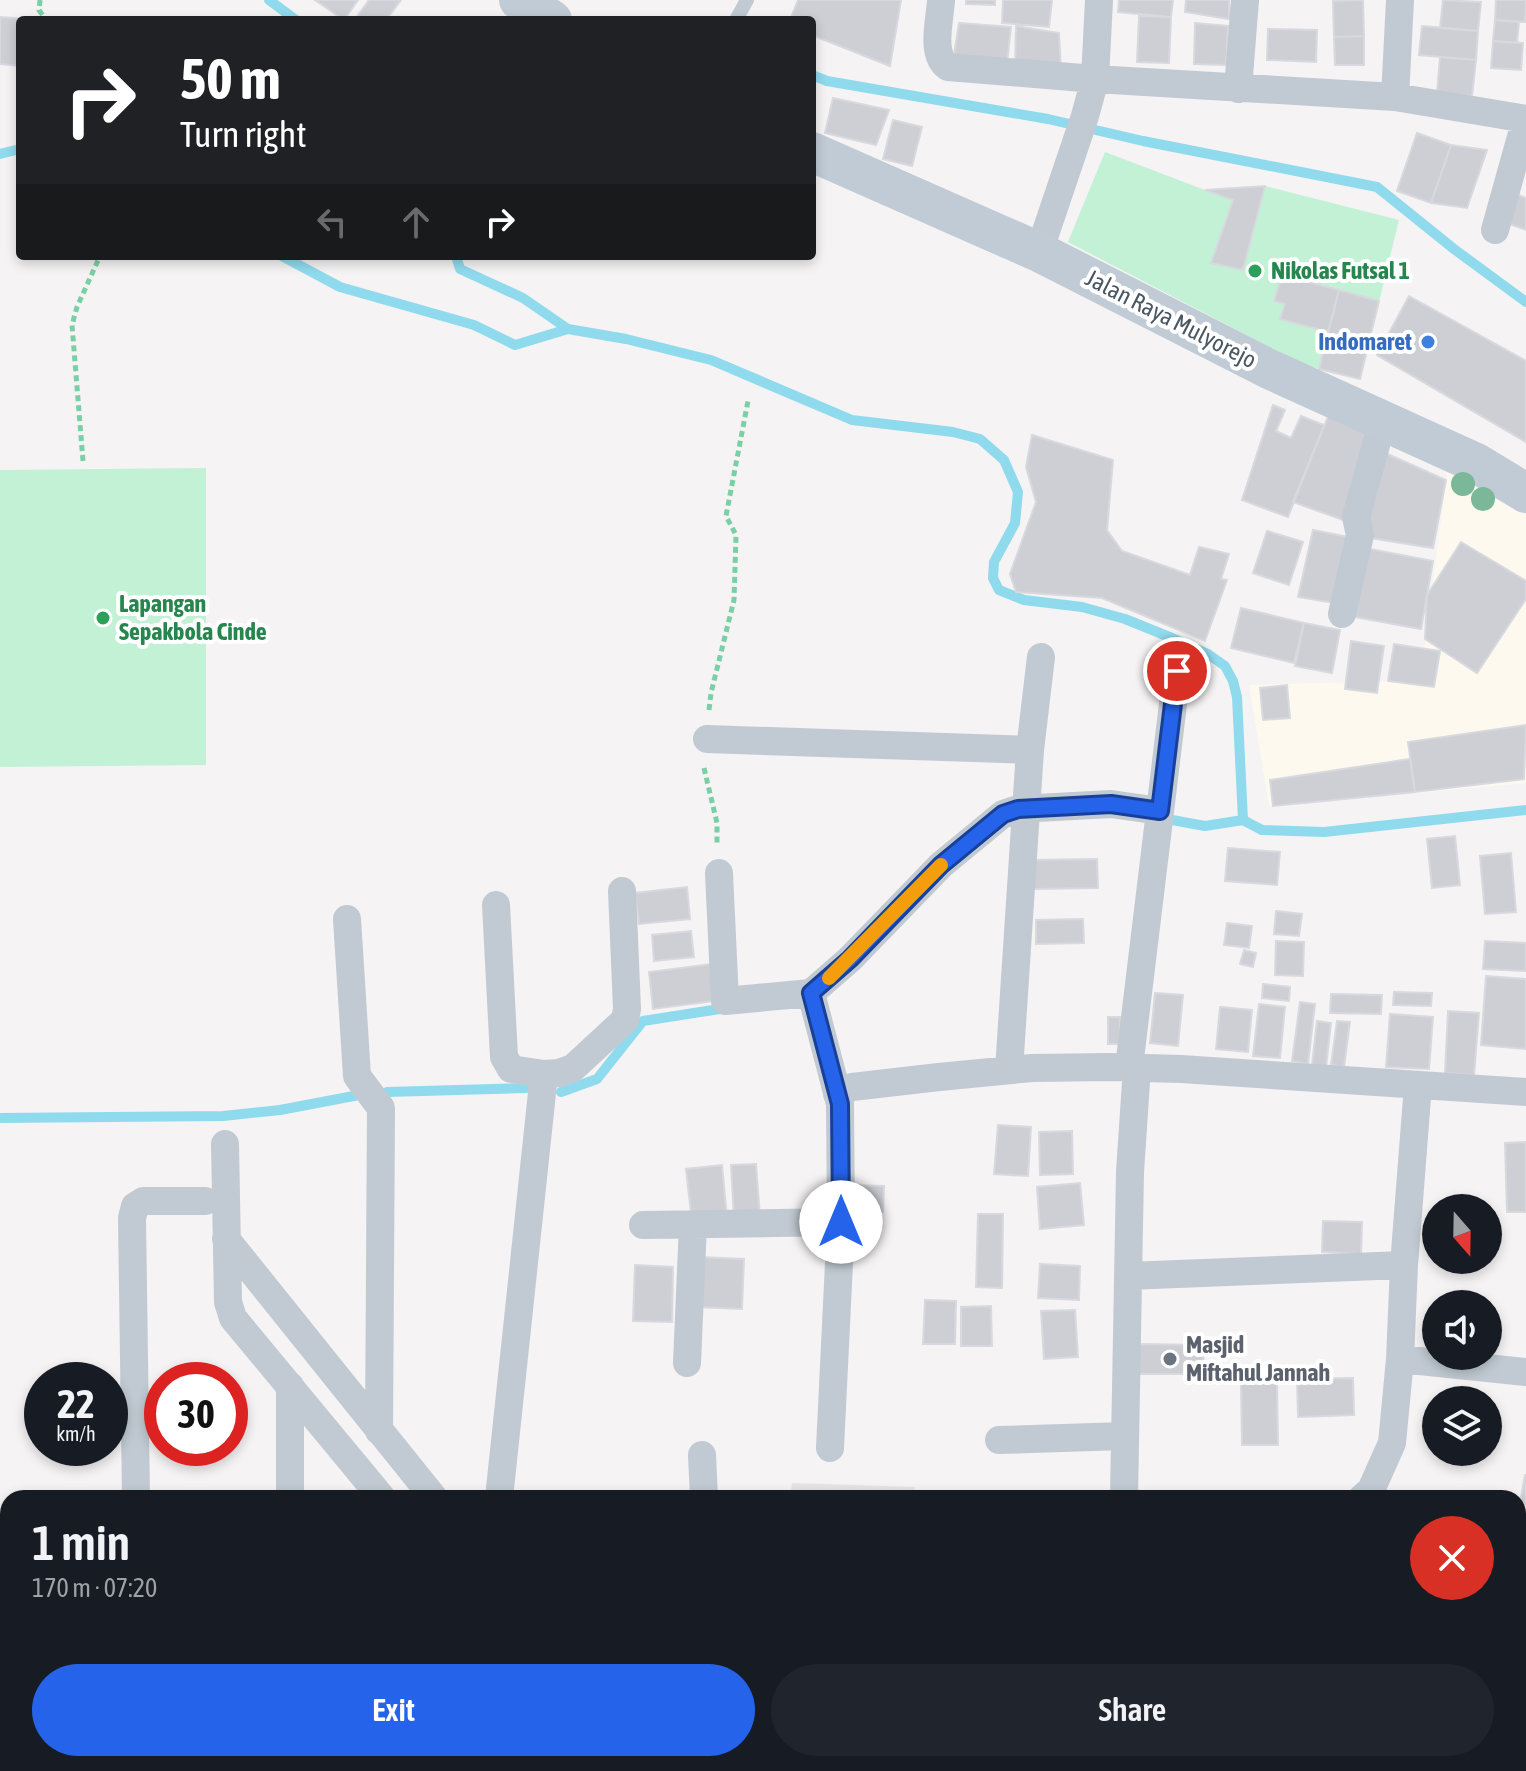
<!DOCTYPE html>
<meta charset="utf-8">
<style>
:root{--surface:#171b24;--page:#20242c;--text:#f1f3f6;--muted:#9ea1a6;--accent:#2563eb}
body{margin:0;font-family:"Asap Condensed",sans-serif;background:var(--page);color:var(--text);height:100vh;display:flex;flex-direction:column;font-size:30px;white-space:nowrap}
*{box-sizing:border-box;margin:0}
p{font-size:26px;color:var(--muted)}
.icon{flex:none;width:44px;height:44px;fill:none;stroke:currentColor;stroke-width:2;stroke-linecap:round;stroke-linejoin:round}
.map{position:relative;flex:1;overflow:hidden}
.drawer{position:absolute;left:0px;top:1490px;width:1526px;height:282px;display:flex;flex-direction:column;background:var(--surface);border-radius:24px 24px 0 0;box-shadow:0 4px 12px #0003}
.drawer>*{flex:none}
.top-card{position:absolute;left:16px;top:16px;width:800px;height:244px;border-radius:8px;box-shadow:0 4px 12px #0003;background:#202124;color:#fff;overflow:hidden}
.needle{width:52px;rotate:160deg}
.tools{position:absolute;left:1422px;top:1194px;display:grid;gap:16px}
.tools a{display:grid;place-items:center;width:80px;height:80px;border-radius:50%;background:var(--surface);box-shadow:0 4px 12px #0003;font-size:40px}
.speed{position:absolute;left:24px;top:1362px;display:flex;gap:16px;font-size:40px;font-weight:700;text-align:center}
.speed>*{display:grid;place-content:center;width:104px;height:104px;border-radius:50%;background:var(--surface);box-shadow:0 4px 12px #0003;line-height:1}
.speed small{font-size:20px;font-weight:400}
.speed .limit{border:12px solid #d22;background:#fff;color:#111}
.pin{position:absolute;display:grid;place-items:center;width:68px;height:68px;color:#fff;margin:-34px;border:4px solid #fff;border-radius:50%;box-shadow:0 2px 8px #0007}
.me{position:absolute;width:88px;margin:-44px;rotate:0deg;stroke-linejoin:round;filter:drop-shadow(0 0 6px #0008)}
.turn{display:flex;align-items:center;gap:28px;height:168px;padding:0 32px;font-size:36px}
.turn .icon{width:104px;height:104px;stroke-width:2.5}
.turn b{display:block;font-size:56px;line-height:68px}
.lanes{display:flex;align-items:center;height:76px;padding:0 32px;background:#0003;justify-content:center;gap:40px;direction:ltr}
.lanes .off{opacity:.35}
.round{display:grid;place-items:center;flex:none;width:84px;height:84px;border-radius:42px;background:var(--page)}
.head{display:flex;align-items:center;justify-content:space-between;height:136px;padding:0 32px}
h1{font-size:48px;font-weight:600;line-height:60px}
.action{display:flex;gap:16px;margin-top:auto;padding:16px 32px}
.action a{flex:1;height:92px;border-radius:48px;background:var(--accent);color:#fff;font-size:32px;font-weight:600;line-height:92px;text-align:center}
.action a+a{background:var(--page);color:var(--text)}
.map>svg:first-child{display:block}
</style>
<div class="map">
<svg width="1526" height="1771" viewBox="0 0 1526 1771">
<rect width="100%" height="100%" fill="#f5f3f3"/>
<path fill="#fdf9ef" d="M1448,467L1526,515V783L1269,806L1249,685L1420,680Z"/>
<path fill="#e6e4e5" d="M792,1483L915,1487L914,1498H790Z
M757,1764H958L956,1771H756Z"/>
<path fill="#c3f1d5" d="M1105,152L1205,190L1265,186L1399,220L1360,379L1304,365L1068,242Z
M206,468V765L0,767V470Z"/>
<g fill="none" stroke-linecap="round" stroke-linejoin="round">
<path stroke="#90daee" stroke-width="10" d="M269,0L296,20
M812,75L827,81L1048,119L1143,141L1377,187L1454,249L1526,302
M0,154L20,149
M282,256L340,287L474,325L515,345L568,329
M456,256L460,269L523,298L568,329L626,339L711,360L852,420L953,432L980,439L1004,460L1018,492L1015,523L994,562L993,578L999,590L1024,600L1082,607L1125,619L1172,638L1208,654L1225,666L1233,681L1237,697L1243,820
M1161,818L1205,826L1243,820L1262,830L1324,832L1526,810
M387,1092L526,1088
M561,1092L597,1079L643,1021L726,1008
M0,1118L223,1116L280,1110L359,1095"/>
</g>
<path fill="#cdcfd5" stroke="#d7d9de" stroke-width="2" d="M315,0H358L344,20Z
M369,0H401L386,20H359L356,18Z
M798,0H901L890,66L812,35V20H790Z
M966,0H995V5L966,4Z
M1003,0H1052L1049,27L1002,23Z
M1119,0H1173L1171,17L1118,12Z
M1186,0H1229V19L1185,12Z
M1363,0L1364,36L1334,37L1333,1Z
M1443,0L1481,2L1478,31L1440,28Z
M1496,0H1526L1525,22L1495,20Z
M1139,16L1171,17L1169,63L1137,62Z
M0,17L27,19L20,20V66L0,64Z
M1495,20L1519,22L1517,43L1493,41Z
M959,23L1011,27L1007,63L953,61Z
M1195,23L1228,26L1226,65L1194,64Z
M1016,26L1059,33L1061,70L1015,69Z
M1422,26L1478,31L1476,60L1419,55Z
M1268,29L1317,30L1316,62L1267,60Z
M1364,36V65H1335L1334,37Z
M1493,41L1523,43L1521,70L1491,68Z
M1440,57L1476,60L1472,96L1437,93Z
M833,98L889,110L876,145L825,133Z
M893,120L922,127L912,166L883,159Z
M1417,133L1451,145L1431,203L1397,191Z
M1451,145L1487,150L1467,208L1431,203Z
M1265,186L1243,270L1211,263L1233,200L1205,190Z
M1516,194L1526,198V230L1510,224Z
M1282,275L1339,290L1328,332L1280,319L1285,304L1274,301Z
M1339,290L1379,301L1360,379L1319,369Z
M1409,296L1526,361V442L1377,355Z
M1273,405L1285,410L1276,431L1291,438L1301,416L1324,425L1288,517L1242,500Z
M1329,414L1370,434L1343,520L1293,502Z
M1032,435L1113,460L1107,530L1122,551L1190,575L1199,547L1229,554L1221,579L1227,580L1205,641L1102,598L1016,592L1010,574L1036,502L1026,467Z
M1383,452L1446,480L1433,548L1363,537Z
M1313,530L1354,538L1341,604L1298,597Z
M1267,531L1303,542L1289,585L1253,573Z
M1461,542L1526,581V599L1477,673L1425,639L1427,595Z
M1365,548L1433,561L1421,629L1349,616Z
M1241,608L1304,623L1294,663L1231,648Z
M1304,623L1340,630L1332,673L1295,666Z
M1351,641L1384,646L1377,693L1345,689Z
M1394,644L1440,651L1434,687L1388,681Z
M1287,685L1290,718L1263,720L1260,688Z
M1526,725L1524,779L1415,792L1408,742Z
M1410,759L1415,792L1273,806L1270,780Z
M1455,836L1460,885L1432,888L1427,839Z
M1228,848L1280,852L1277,885L1225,881Z
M1511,853L1516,912L1485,914L1480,856Z
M1097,859L1098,888L1033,889V860Z
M687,887L690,919L639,924L635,893Z
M1276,911L1302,914L1299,936L1274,934Z
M1083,919L1084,943L1036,944V920Z
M1227,923L1252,926L1249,948L1224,945Z
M691,931L694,957L654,961L652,935Z
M1276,941L1304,942L1303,976L1275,975Z
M1485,941L1526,943V971L1483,969Z
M1244,950L1256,953L1253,967L1240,964Z
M711,964L715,1001L653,1009L649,972Z
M1486,976L1526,979V1049L1481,1045Z
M1263,984L1290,987L1289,1001L1262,998Z
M1394,992L1432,993L1431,1006L1393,1005Z
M1155,993L1183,995L1178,1046L1150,1043Z
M1331,994L1382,995L1381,1014L1330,1013Z
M1300,1002L1315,1004L1308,1064L1292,1061Z
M1259,1004L1285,1007L1280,1058L1253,1056Z
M1220,1007L1252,1010L1248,1052L1216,1049Z
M1448,1011L1479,1013L1474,1075L1445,1073Z
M1390,1014L1433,1017L1429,1069L1386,1067Z
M1108,1017H1120V1044H1108Z
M1317,1021L1331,1023L1326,1067L1312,1065Z
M1337,1021L1350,1022L1344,1067L1331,1065Z
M998,1125L1031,1127L1028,1176L994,1174Z
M1072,1131L1073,1174L1040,1175L1039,1132Z
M1526,1142V1212H1507L1505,1143Z
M756,1164L760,1217L734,1219L731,1165Z
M722,1165L727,1218L692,1222L686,1169Z
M1080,1183L1084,1225L1040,1229L1037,1187Z
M848,1185L884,1186L883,1212L847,1211Z
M978,1214H1003L1002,1288L976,1287Z
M1323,1221L1362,1222L1361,1254L1322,1252Z
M699,1257L744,1259L742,1309L697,1307Z
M1040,1264L1080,1266L1079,1300L1038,1298Z
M635,1265L673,1267L672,1322L633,1321Z
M925,1300L956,1301L955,1344H923Z
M991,1306L992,1346H961V1307Z
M1075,1310L1078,1357L1044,1359L1041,1311Z
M1137,1344L1203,1345L1204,1374H1134Z
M1353,1378L1354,1415L1298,1417L1297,1379Z
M1277,1383L1278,1445H1242L1241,1384Z
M1525,1475H1526V1504L1520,1503Z
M951,1494H981V1498H951Z
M1518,1508L1526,1510V1550L1518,1549Z
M1521,1560L1526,1561V1604L1518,1602V1572Z
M8,1589V1650L0,1651V1590Z
M0,1713L8,1714V1764H33L32,1771H0Z
M758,1764H803V1771H757Z
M962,1764H986V1771H960Z
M1013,1764L1063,1766L1062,1771H1012Z"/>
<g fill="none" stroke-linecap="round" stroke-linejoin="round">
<path stroke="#7ad0a6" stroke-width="5" stroke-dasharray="6 4" stroke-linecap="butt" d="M40,0L39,10L46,20
M83,461L72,325L77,307L100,256
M709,710L711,693L734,600L736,535L726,516L748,401
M704,768L717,823V844"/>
<path stroke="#c1cad2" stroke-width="14" d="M736,20L747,0"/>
<path stroke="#c1cad2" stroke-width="28" d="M941,0C940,20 930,55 948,67L1095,79L1099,0
M1238,89L1245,0
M1395,97L1400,0
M1039,252L1085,116L1095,79L1395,97L1526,119L1495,230
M1342,614L1360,535L1356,517L1383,420
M707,739L1030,750
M719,873L725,1001L811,993L850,959L941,865L1003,814L1018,809L1111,804L1160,811
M496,905L504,1057L511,1069L544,1074L559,1073L573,1068L625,1020L627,1009L622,891
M347,919L357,1076L381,1108L379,1431
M811,993L840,1104L841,1222L830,1448
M1129,1067L1177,671
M1009,1070L1030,750L1041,657
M837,1094L852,1087L939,1077L1032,1068L1110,1067L1181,1069L1526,1092
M225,1144L228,1302L233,1318L382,1498
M643,1225L841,1222
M226,1239L434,1498
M1128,1276L1404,1265
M1400,1359L1526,1372
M687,1363L693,1224
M290,1386V1498
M999,1440L1125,1436
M702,1455L704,1498
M136,1498L132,1218L135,1206L143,1201H205
M499,1498L544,1074
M1124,1498L1130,1172L1137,1067
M1362,1498L1371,1490L1392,1443L1400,1359L1404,1265L1418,1085
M0,1666L8,1667
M435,1764L445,1771
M38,1771V1764
M675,1771L676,1764
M1110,1771V1764
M1302,1771V1764"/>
<path stroke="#c1cbd6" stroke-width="40" d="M519,0L552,20
M812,152L1039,252L1269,369L1476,463L1526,493"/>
</g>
<g fill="#7bb799">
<circle cx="1463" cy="484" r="12"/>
<circle cx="1483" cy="499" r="12"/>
</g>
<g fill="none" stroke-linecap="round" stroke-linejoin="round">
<defs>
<path id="route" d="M841,1222L840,1104L811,993L850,959L941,865L1003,814L1018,809L1111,804L1160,811L1177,671"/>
</defs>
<use href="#route" stroke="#184099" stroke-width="20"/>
<use href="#route" stroke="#2563eb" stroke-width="14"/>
<path stroke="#f59e0b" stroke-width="14" d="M829,978L941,865"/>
</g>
<g fill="#2e9e5b" stroke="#fff" stroke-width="3">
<circle cx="1255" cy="271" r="8"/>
<circle cx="103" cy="618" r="8"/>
</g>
<circle fill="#3f7fe0" stroke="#fff" stroke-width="3" cx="1428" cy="342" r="8"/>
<circle fill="#6b7280" stroke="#fff" stroke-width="3" cx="1170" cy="1359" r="8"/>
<g text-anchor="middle" stroke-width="8" stroke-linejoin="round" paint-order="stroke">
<g font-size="24" font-weight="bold" fill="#27864d" stroke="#fff" text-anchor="start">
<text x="1271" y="279">Nikolas Futsal 1</text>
<text x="119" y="612">Lapangan<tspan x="119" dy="28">Sepakbola Cinde</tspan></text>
</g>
<g font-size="24" fill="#4a5661" stroke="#fff">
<text transform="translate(1171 319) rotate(27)" y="8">Jalan Raya Mulyorejo</text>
</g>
<g font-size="24" font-weight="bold" fill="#366cbe" stroke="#fff" text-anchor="end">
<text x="1412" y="350">Indomaret</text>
</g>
<g font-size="24" font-weight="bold" fill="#5b616d" stroke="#fff" text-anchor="start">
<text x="1186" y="1353">Masjid<tspan x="1186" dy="28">Miftahul Jannah</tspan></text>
</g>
</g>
</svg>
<div class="tools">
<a><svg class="needle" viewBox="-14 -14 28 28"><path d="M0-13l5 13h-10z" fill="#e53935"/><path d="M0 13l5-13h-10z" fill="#9ea1a6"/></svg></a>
<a><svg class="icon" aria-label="sound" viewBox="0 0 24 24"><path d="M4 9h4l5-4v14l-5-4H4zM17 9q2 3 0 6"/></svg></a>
<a><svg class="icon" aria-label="layers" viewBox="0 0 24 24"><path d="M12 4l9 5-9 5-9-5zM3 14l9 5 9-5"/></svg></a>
</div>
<div class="speed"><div>22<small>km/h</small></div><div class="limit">30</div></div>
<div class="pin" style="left:1177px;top:671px;background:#d93025"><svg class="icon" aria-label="arrive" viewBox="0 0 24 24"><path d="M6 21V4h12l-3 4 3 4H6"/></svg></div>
<svg class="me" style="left:841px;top:1222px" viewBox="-20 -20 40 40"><circle r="19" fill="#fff"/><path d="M0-13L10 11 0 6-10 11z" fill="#2563eb"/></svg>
<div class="top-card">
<div class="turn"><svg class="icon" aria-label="right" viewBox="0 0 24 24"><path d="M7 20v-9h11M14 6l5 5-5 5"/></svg><div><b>50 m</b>Turn right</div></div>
<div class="lanes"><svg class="icon off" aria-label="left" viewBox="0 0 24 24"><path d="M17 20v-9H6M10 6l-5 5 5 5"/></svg><svg class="icon off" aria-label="ahead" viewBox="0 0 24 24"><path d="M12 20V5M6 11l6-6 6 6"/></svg><svg class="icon" aria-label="right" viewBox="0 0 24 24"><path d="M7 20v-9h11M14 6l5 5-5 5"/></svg></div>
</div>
<section class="drawer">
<div class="head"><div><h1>1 min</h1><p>170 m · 07:20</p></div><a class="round" style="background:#d93025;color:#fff"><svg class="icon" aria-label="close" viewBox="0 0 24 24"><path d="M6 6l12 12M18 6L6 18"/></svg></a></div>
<div class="action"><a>Exit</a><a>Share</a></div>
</section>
</div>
